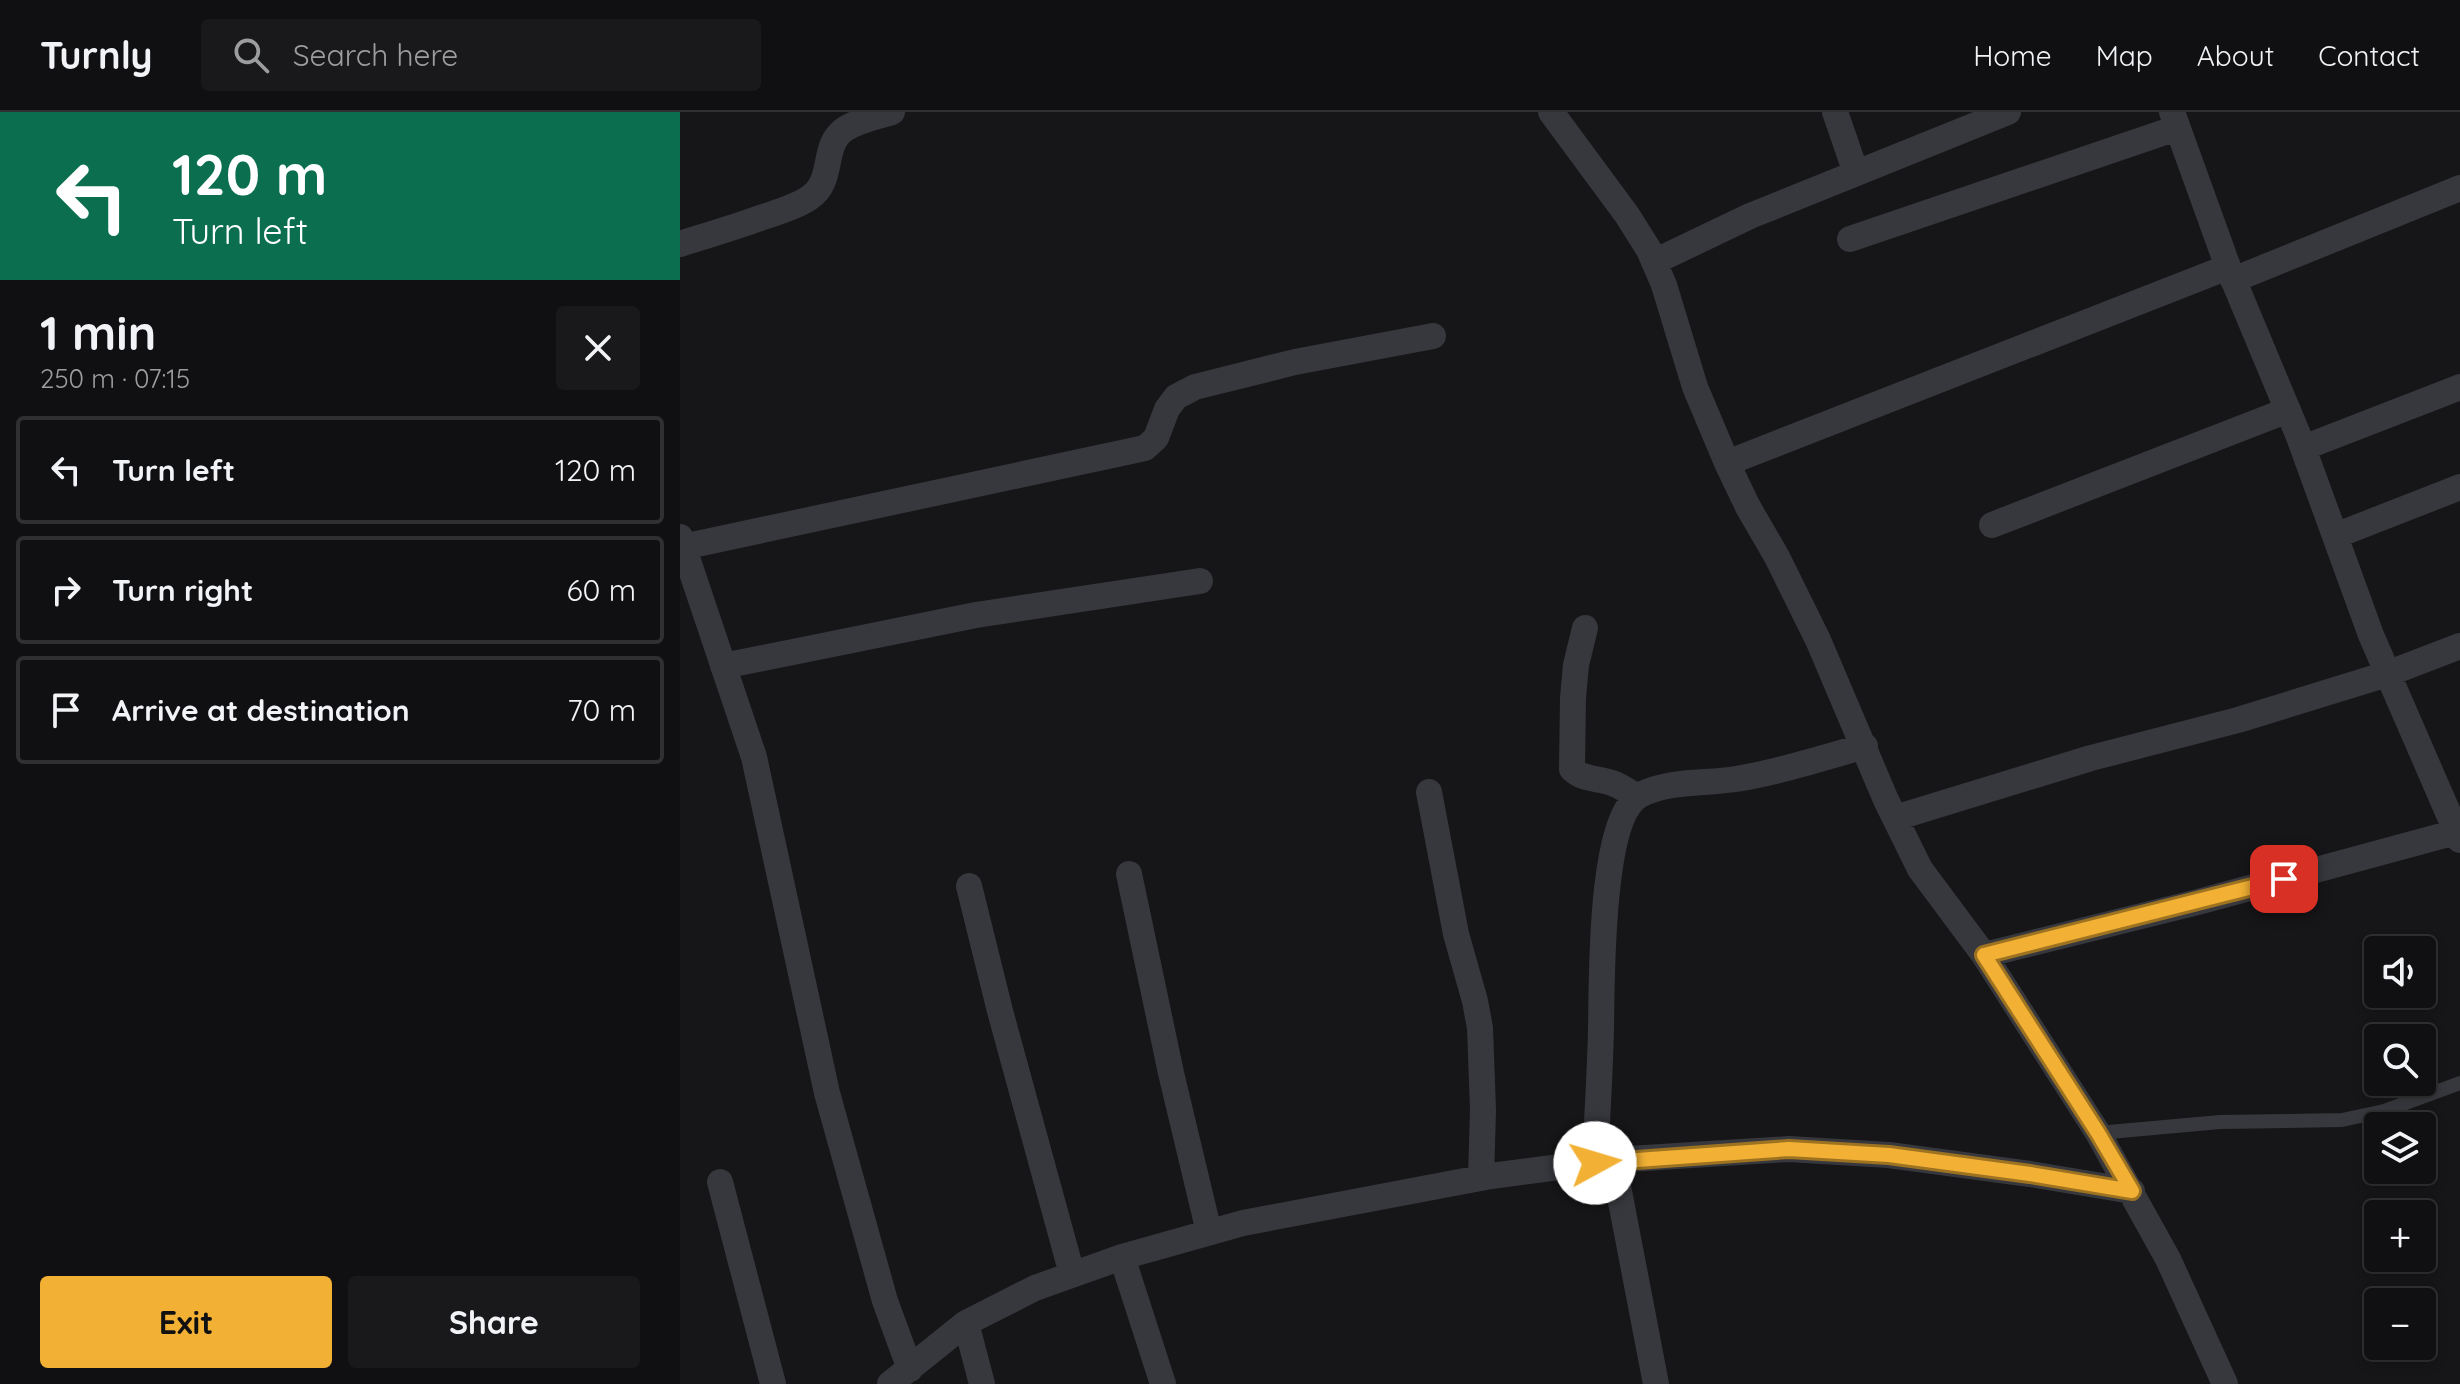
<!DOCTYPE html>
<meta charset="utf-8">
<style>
:root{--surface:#101012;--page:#19191b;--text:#f1f3f6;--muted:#9c9d9f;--line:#303032;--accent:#f2b134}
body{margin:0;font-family:Quicksand,sans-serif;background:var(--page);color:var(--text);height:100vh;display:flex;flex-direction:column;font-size:30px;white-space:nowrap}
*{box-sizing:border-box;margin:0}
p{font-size:26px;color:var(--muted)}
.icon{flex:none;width:44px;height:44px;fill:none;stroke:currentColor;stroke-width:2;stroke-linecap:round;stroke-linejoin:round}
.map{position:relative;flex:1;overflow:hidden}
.panel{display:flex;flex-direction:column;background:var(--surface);width:680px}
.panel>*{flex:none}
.banner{background:#0b6e4f;color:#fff;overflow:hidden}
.tools{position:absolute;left:1684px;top:824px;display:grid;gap:16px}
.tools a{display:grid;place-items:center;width:72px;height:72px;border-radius:8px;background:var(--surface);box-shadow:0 4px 12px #0003,0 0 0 2px var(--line);font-size:40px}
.pin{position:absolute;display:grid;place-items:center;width:68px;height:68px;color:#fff;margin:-34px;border-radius:16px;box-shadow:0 4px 12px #0006}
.me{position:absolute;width:88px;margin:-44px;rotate:84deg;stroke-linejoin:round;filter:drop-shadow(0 0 6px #0008)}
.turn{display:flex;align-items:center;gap:28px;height:168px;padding:0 40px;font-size:36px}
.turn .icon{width:104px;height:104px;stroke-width:2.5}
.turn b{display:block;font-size:56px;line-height:68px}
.round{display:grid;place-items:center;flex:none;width:84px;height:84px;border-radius:8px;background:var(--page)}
.summary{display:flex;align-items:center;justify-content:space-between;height:136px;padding:0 40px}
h1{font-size:48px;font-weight:800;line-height:60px}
.cta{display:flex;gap:16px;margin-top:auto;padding:16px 40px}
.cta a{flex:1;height:92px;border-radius:8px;background:var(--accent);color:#111;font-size:32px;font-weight:800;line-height:92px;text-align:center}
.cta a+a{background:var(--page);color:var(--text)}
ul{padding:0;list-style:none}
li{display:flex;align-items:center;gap:24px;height:108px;margin:0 16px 12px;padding:0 24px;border:4px solid var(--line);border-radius:8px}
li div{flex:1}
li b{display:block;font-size:30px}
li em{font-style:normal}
header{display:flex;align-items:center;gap:48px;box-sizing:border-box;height:112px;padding:0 40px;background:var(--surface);border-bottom:2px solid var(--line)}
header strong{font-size:38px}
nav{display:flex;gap:44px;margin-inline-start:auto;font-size:28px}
.search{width:560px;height:72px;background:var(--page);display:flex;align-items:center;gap:20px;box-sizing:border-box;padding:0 28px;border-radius:8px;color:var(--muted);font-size:30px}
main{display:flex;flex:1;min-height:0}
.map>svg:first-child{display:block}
</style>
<header>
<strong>Turnly</strong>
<div class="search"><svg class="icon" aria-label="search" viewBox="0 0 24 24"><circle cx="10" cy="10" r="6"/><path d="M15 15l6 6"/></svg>Search here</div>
<nav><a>Home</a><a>Map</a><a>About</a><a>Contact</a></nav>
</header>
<main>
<section class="panel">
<div class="banner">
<div class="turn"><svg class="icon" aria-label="left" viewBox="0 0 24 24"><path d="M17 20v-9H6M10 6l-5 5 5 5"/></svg><div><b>120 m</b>Turn left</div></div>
</div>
<div class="summary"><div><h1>1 min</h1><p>250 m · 07:15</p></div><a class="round"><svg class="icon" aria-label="close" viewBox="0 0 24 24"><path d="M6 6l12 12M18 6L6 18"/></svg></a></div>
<ul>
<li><svg class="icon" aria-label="left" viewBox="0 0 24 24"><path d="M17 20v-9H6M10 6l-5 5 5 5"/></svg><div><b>Turn left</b></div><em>120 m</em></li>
<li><svg class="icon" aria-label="right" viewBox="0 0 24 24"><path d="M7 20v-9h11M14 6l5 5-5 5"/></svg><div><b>Turn right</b></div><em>60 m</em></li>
<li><svg class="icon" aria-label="arrive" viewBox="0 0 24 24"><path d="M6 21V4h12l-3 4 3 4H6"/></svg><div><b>Arrive at destination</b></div><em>70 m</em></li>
</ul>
<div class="cta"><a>Exit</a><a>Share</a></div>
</section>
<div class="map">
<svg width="1780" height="1272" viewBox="0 0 1780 1272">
<rect width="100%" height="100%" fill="#161618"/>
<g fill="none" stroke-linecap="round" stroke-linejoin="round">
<path stroke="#37383d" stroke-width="14" d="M1418,1021L1540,1010L1662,1008L1704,999L1780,971"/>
<path stroke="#37383d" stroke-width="26" d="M871,0L947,103L969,138L984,173L1015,275L1047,351L1068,395L1097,445L1138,528L1206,688L1240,757L1304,843L1418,1021L1488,1147L1545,1272
M1155,0L1176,61
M1492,0L1548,155L1619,325L1691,523L1780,728
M1170,127L1497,16
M0,132C28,123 56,115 83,105C98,100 116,95 129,86C156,68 140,34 165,17C179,8 196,5 212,0
M974,150L1070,104L1328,0
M1553,168L1780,76
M1623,336L1780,275
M1047,351L1548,155
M1312,413L1608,298
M1655,424L1780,375
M0,425L74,645L147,981L205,1189L230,1257
M3,435L465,336L476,326L487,297L496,285L515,275L615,250L753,224
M905,516L896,553L893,586L892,657C903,668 918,666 932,671C941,674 949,680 957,685
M43,554L296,503L520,469
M749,680L776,822L795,889L800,916L803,998L801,1066
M1215,706L1411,646L1558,608L1707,562L1780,534
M449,762L491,961L529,1120
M289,774L320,899L392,1162
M1304,843L1518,790L1776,720
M933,1048L976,1272
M915,1051C917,1006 920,962 921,917C922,872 919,706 960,683C989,668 1024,672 1056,667C1099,660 1142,646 1185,634
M40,1070L93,1272
M442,1145L483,1272
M286,1211L302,1272
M210,1272L286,1211L355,1176L442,1145L563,1111L811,1064L933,1048L1109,1037L1209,1043L1350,1062L1452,1079"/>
</g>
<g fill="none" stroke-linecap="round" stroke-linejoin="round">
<defs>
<path id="route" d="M915,1051L1109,1037L1209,1043L1350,1062L1452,1079L1418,1021L1304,843L1604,767"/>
</defs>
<use href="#route" stroke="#9d7322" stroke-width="20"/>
<use href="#route" stroke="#f2b134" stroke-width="14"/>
</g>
</svg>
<div class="tools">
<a><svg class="icon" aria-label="sound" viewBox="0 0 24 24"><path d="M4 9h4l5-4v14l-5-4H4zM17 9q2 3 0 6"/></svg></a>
<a><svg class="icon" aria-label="search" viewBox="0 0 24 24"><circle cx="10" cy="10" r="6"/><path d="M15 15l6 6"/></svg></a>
<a><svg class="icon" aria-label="layers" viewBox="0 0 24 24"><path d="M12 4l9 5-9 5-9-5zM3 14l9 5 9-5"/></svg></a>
<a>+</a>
<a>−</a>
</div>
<div class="pin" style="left:1604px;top:767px;background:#d93025"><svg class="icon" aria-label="arrive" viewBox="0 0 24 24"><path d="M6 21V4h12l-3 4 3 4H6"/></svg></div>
<svg class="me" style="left:915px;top:1051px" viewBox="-20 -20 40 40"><circle r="19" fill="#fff"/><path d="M0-13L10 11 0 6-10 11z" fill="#f2b134"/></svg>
</div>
</main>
